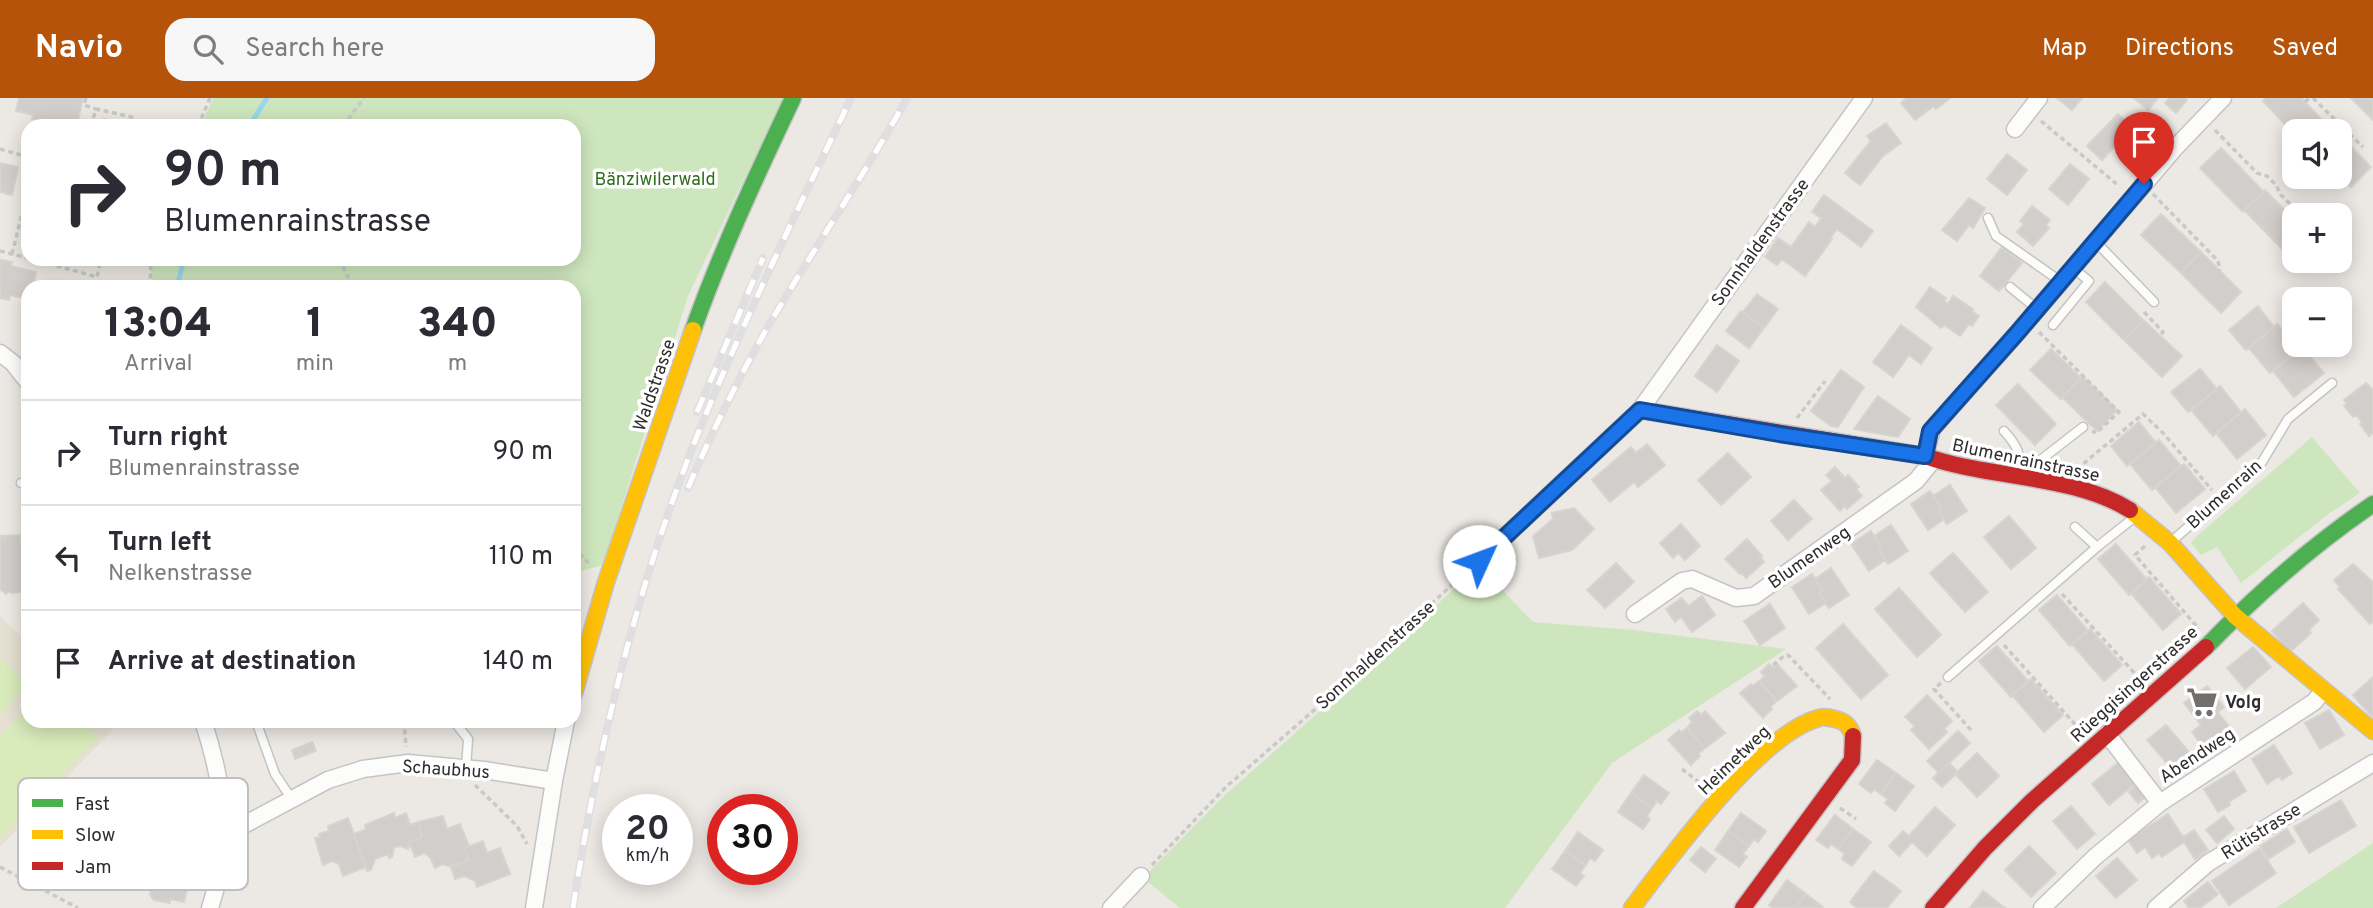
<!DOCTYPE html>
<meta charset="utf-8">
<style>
:root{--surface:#fff;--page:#f7f7f7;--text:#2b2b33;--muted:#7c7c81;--line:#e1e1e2;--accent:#b45309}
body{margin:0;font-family:Overpass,sans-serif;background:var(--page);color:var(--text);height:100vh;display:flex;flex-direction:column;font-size:26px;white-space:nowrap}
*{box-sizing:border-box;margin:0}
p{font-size:23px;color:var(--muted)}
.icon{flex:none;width:38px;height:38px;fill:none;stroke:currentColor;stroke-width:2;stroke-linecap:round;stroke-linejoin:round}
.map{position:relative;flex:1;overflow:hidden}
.panel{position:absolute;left:21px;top:182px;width:560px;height:448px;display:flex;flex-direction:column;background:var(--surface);border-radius:21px;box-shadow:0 4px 18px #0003}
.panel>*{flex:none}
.banner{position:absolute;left:21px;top:21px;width:560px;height:147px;border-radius:21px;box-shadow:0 4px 18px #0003;background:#fff;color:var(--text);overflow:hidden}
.buttons{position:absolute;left:2282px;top:21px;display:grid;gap:14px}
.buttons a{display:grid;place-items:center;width:70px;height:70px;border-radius:14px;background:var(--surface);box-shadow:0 4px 18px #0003;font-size:35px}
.speed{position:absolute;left:602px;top:696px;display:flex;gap:14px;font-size:35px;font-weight:700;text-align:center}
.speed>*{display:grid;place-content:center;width:91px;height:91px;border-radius:50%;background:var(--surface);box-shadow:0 4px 18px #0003;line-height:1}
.speed small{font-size:18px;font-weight:400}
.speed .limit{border:10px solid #d22;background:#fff;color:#111}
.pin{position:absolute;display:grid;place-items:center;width:60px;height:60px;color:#fff;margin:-72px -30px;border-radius:50% 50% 50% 0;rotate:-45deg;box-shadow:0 0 7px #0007}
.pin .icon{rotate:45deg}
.me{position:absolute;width:77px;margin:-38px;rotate:47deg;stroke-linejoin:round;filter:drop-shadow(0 0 5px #0008)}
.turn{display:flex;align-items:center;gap:24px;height:147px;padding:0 28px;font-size:32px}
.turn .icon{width:91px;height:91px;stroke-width:2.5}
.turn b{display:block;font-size:49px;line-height:60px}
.eta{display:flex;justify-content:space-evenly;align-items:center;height:119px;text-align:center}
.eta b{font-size:42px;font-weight:800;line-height:49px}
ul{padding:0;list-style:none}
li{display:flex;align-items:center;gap:21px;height:105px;padding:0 28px;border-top:2px solid var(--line)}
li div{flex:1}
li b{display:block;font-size:26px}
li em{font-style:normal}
header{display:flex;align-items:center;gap:42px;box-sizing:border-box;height:98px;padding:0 35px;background:var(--accent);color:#fff}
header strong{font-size:33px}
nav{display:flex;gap:38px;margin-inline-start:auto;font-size:24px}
.search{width:490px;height:63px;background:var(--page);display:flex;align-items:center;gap:18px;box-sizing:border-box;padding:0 24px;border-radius:21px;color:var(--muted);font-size:26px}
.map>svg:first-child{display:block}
</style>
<header>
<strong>Navio</strong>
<div class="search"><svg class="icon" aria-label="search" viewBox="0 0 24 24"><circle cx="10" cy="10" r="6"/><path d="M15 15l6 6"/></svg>Search here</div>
<nav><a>Map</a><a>Directions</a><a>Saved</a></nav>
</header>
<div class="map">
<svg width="2373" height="810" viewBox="0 0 2373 810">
<rect width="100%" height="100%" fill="#ece8e4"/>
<path fill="#e6e0d3" d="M0,518L28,545V623H109L115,629L0,749Z"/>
<path fill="#cee6be" d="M213,0H783L688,198L603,467L574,475V189H153L149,161H574V28H201Z
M2312,339L2360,395L2327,417L2241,485L2217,449L2201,457L2191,445L2197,438Z
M1479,468L1533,524L1633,532L1786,551L1612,665L1505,810H1180L1143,780L1224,698L1347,589Z
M2373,745V810H2276Z"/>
<path fill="#d9eabb" d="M0,560L28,587L0,616Z
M28,609V623H80L98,640L0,741V638Z"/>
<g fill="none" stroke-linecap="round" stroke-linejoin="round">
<path stroke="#99d6ec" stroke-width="5" d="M249,28L267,0
M177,189L184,161"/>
</g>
<path fill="#d1cecb" stroke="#d7d4d0" stroke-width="2" d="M19,0H83L77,26L57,22L56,27L32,21L33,17L16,13Z
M1907,0H1950L1936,11L1934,8L1915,22L1901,5Z
M2057,0H2082L2072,12Z
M2134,0H2158L2148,12Z
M2170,0H2185L2187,2L2176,15L2165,5Z
M2266,0H2301L2326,26L2320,33H2294V36L2263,3Z
M2351,0H2373V22Z
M2118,16L2132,30L2102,62L2087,48Z
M104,21L130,27L131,23L141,25V28H103Z
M1886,25L1901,45L1883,58L1860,87L1845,75L1871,43L1867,38Z
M2340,37L2371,69L2351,89L2340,78Z
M2221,50L2264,94L2243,114L2200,70Z
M2007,56L2027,72L2007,97L1987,81Z
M0,65L18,69L12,97L0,94Z
M2070,66L2089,81L2068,107L2049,91Z
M2265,92L2294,122V149L2287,156L2244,112Z
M1824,97L1873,133L1861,149L1837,131L1830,140L1832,141L1805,178L1782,161L1777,167L1765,159L1778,140L1791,149L1809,124L1815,129L1821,120L1812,114Z
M1969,100L1985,110L1973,130L1969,127L1957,143L1942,132Z
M2032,108L2050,122L2046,127L2049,130L2033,148L2017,134L2024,126L2020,123Z
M2161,116L2201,154L2181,175L2141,137Z
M2002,149L2022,165L1999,193L1980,178Z
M2201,154L2241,194L2221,215L2181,175Z
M1,162L12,164L11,168L36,174L33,189H28V201L10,197L9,202L0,200Z
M2105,184L2143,222L2124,242L2086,204Z
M1930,189L1946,200L1944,203L1948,206L1953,198L1973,211L1972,213L1979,218L1972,228L1969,226L1960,238L1944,227L1941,230L1916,209Z
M1757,196L1778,211L1764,230L1743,214Z
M2258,208L2274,229L2246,252L2229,232Z
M1741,213L1764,230L1749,250L1726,233Z
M2143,222L2182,258L2162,279L2124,242Z
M2277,226L2299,252L2270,275L2249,250Z
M1901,227L1932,250L1921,266L1909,257L1893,279L1873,264Z
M1717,247L1739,263L1717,294L1695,278Z
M2302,249L2324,275L2294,299L2273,273Z
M2051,251L2081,280L2061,301L2030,272Z
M2200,271L2217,291L2188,314L2171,294Z
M1841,272L1864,289L1838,329L1831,328L1811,313Z
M2083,279L2117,312L2097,333L2062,299Z
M2366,285L2373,292V335L2369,338L2360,326L2362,324L2356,317L2353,319L2344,308L2347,306L2344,302Z
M2018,286L2056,326L2035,347L1996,307Z
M2220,288L2241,314L2213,338L2191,312Z
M1878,298L1910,321L1898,339L1854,331Z
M2245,311L2266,337L2237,361L2216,335Z
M2139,324L2156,345L2127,368L2111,348Z
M2159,342L2181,368L2152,392L2130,366Z
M1647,346L1665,367L1638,389L1634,384L1610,404L1592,382L1631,349L1636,355Z
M1728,355L1751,379L1721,407L1698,382Z
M2184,366L2205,391L2176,415L2155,389Z
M1835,369L1845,380L1848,377L1859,389L1856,391L1862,398L1847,411L1845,408L1840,413L1821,392L1832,383L1826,377Z
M1950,387L1967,413L1947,426L1938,412L1941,409L1933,398Z
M1930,393L1941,409L1938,412L1944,421L1928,432L1911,406Z
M1794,402L1812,421L1788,442L1771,423Z
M1574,410L1594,431L1572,452L1539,460L1533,438L1553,421L1552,415Z
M2009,418L2036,450L2011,471L1984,439Z
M1681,426L1700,448L1685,462L1678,455L1673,460L1660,445Z
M1891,427L1908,453L1888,466L1879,452L1882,450L1874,438Z
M1871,433L1882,450L1879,452L1885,462L1869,473L1851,446Z
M20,437V443H28V499L24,494L11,495L9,493L6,496L0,491V438Z
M1747,441L1762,458L1760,459L1764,464L1746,480L1742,475L1740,476L1725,461Z
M2116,446L2147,482L2129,497L2098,461Z
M1953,455L1988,494L1965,514L1930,475Z
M1616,465L1634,484L1605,510L1587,492Z
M2353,466L2373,484V524L2370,526L2338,491L2340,489L2334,482Z
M1831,470L1849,497L1829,510L1819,495L1823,493L1815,481Z
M1812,476L1823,493L1819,495L1826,505L1809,516L1792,489Z
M2149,479L2181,516L2163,532L2131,495Z
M1899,490L1941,537L1917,559L1875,511Z
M2057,497L2088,533L2070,548L2039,512Z
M1702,498L1715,517L1692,534L1681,519L1675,524L1666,511L1682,500L1688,508Z
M2303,505L2319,522L2309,532L2311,535L2291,553L2272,533Z
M1770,506L1785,530L1760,547L1744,523Z
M1843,526L1888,577L1861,601L1816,550Z
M2090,531L2122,567L2104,583L2072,546Z
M1997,548L2028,583L2011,599L1979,563Z
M2253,549L2271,569L2245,591L2227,570Z
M1769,566L1773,570L1777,566L1797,588L1777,603L1759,583L1765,578L1761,574Z
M2373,579V620L2353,597Z
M2031,581L2063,617L2044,634L2012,597Z
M1759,583L1777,603L1770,609L1772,611L1763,620L1740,595L1751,586L1753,588Z
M2207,588L2224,609L2218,614L2234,635L2208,655L2192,634L2201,627L2184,605Z
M1927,597L1952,623L1944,631L1947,634L1929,651L1911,632L1915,628L1905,619Z
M2329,612L2344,637L2320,651L2305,625Z
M1697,613L1701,617L1705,613L1725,635L1705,650L1687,630L1692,624L1689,620Z
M2166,627L2190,655L2171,670L2147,642Z
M1687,630L1705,650L1698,656L1700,658L1691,667L1668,642L1679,632L1681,635Z
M1958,633L1970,645L1939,675L1927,663Z
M312,644L316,653L295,661L292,652Z
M2274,647L2292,675L2282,682L2279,678L2267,686L2252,661Z
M1977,655L1999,678L1977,699L1955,676Z
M1877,662L1896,675L1881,696L1874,691L1871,695L1859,686Z
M2119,664L2136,685L2109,707L2092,686Z
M1949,665L1958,674L1942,689L1933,680Z
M2234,673L2246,693L2229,704L2230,707L2218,714L2204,691Z
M1896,675L1914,688L1895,713L1885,705L1888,701L1881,696Z
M1644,677L1669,695L1661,706L1657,703L1652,710L1631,695Z
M2138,686L2148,697L2138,705L2129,694Z
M1631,695L1652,710L1647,718L1650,721L1643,731L1618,714Z
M2341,702L2356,728L2309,755L2294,729Z
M2071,708L2095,736L2077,751L2053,723Z
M1935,709L1955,727L1927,758L1912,744L1899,758L1889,748L1903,733L1909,738Z
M394,715L395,720L406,715L410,727L418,724L422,739L409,744L408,751L401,748L394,749L392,759L389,760L388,756L375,761L371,772L367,773L354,736L366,731L365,727Z
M1741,715L1766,733L1758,744L1754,741L1749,748L1728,733Z
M2168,716L2183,739L2194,732L2208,752L2195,761L2184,744L2162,759L2159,755L2152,760L2145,749L2137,755L2128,742Z
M1835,717L1853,731L1838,751L1831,746L1828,750L1816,742Z
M443,718L447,731L460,726L469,748L464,750L469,762L451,769L443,766L435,770L430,759L424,755L415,759L409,744L422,739L418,724Z
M2224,718L2234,731L2217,745L2206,732Z
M348,720L366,769L343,778L339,766L332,763L323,767L315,740L320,739L319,736L329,733L328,728Z
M1853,731L1871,744L1852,768L1842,761L1845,756L1838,751Z
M2287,731L2295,744L2268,761L2260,748Z
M1728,733L1749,748L1743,756L1747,759L1739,769L1715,752Z
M1578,734L1603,752L1595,763L1590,760L1586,767L1565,753Z
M483,743L487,755L500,750L510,776L477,789L475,783L465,778L455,781L451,769L469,762L464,750Z
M2029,748L2056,775L2031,799L2005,772Z
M1701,749L1716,761L1705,774L1690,762Z
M2259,751L2276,775L2229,807L2212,783Z
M1565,753L1586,767L1580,775L1584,778L1576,788L1552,771Z
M2117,760L2137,782L2116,800L2096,778Z
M143,762L182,767L181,777L190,779L184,804L170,801V805L154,802L150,797L151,788L147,781L142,780V778L140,777L138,768L142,766Z
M1874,773L1901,793L1887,810H1857L1850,804Z
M1787,782L1806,796L1795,810H1773L1769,807Z
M2208,784L2218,796L2200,810H2189L2184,803Z
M1983,793L2005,810H1970Z
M1806,796L1823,809L1822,810H1795Z"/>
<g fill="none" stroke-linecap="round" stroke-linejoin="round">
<defs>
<path id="lane" d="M1988,120L1996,138L2060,183
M2095,143L2154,204
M2010,189L2037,211
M2053,227L2089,183L2072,169
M2004,333C2017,347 2022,357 2019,377
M2035,381L2038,364L2083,329
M21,385L28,382
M2075,429L2097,449
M2172,443L2262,364L2288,321L2332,285
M1948,579L2097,449L2136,418
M256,623L275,676L291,700
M457,627L468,641L466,670"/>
<path id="street" d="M2015,31L2039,0
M0,255L13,265L28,284
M1925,358L1932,331L2018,234L2174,51L2223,0
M1479,463L1640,312L1864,0
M1635,516L1682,483L1692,481L1736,500L1754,498L1916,383L1934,361
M203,623C215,659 223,697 225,735C226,760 217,786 210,810
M2107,636L2160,705
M225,737L328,682L363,671L408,665L484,672L554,683
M534,810L554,683L566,623
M1111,810L1141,778
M2042,810L2095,759L2160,705L2314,604L2323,593
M2156,810L2208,765L2373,665"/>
<path id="fast" d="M693,232C721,153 757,76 793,0
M2206,549C2257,496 2313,447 2373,406"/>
<path id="slow" d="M2130,412L2170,445L2235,518L2373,633
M574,595L606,484L693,232
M1632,810C1670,760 1759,636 1819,620C1824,618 1830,620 1835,621C1845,623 1850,628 1853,638"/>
<path id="jam" d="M1640,312L1925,358C1990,381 2072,376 2130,412
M1743,810L1852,662L1853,638
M1933,810L1985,750L2032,703L2206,549"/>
</defs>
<use href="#lane" stroke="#c5c4c5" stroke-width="11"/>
<use href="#street" stroke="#c5c4c5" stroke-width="19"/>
<use href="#fast" stroke="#c5c4c5" stroke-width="19"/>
<use href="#slow" stroke="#c5c4c5" stroke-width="19"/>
<use href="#jam" stroke="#c5c4c5" stroke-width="19"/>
<path stroke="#c9c9c8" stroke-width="3.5" stroke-dasharray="5 3.5" stroke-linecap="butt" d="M86,0L84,7L96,11
M2313,0L2363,49
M2305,4L2309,0
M2041,23L2119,88
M91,28L96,11L136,20
M198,28L210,0
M343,28L364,0
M2215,32L2257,75L2267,78L2276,87L2281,97L2299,115
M0,51L28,59
M2153,96L2218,163L2220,173
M0,153L28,160
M12,156L28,92
M32,161L97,179L101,161
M339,161L353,189
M150,189L151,161
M2144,214L2163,234L2160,238
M2039,234L2119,314L2096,335L2092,333
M1797,320L1825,283
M2077,371L2143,316L2163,335L2212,392
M2145,448L2135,457L2199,531
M574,449L591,468
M2062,496L2140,581
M2004,547L2080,632
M1773,567L1784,558L1788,557L1830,601
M1941,585L1934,591L1971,632
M404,623L406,649
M1682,671L1705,689
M475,687L517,728L527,746
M1840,710L1856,721
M1152,767L1226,689L1360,572L1469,471
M0,769L78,810"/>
<use href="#lane" stroke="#fcfcfb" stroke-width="8"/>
<use href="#street" stroke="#fcfcfb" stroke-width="16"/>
<use href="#fast" stroke="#4caf50" stroke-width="16"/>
<use href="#slow" stroke="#ffc107" stroke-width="16"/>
<use href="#jam" stroke="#c62828" stroke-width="16"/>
<defs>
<path id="rail" d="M697,314L763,160
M688,390C711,336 737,283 766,232C811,154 863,80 907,0
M573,810C597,653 635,496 693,348C740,230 796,115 851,0"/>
</defs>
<use href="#rail" stroke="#dfdfe1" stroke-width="8"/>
<use href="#rail" stroke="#fff" stroke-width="5" stroke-dasharray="16" stroke-linecap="butt"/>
</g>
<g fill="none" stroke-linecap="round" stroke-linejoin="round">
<defs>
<path id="route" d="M1479,463L1640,312L1779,336L1925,358L1930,333L2018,234L2144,86"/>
</defs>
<use href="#route" stroke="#114b97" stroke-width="18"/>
<use href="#route" stroke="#1a73e8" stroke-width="12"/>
</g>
<defs>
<symbol id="supermarket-bare" viewBox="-9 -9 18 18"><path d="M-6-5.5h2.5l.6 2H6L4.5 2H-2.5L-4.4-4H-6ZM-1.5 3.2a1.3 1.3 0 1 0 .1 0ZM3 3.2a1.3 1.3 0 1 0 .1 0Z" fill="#706f6e" stroke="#fff" stroke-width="2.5" paint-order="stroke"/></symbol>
</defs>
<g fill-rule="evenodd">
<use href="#supermarket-bare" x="2180" y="582" width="44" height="44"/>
</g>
<g text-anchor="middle" stroke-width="7" stroke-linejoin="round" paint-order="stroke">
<g font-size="18" fill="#2c6e1b" stroke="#fff">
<text x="655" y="87">Bänziwilerwald</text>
</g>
<g font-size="18" fill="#2e2e2e" stroke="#fff">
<text transform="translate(1760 144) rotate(-54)" y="6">Sonnhaldenstrasse</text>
<text transform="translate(654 287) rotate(-71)" y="6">Waldstrasse</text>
<text transform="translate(2026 362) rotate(12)" y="6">Blumenrainstrasse</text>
<text transform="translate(2224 396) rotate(-42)" y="6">Blumenrain</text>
<text transform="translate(1809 459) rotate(-35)" y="6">Blumenweg</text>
<text transform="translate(1375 557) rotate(-42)" y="6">Sonnhaldenstrasse</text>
<text transform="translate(2134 586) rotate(-42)" y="6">Rüeggisingerstrasse</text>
<text transform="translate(2197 657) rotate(-33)" y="6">Abendweg</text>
<text transform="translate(1734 662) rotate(-44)" y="6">Heimetweg</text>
<text transform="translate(446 671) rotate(4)" y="6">Schaubhus</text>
<text transform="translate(2261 733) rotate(-32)" y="6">Rütistrasse</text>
</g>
<g font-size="18" font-weight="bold" fill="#2e2e2e" stroke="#fff" text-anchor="start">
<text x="2225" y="610">Volg</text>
</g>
</g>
<rect x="18" y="680" width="230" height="112" rx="10" fill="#fff" stroke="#c0c0c0" stroke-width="2"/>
<rect x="32" y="701" width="31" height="8" fill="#4caf50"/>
<rect x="32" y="732" width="31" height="9" fill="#ffc107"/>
<rect x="32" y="764" width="31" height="8" fill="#c62828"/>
<g font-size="19" fill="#2e2e2e">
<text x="75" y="712">Fast</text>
<text x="75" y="743">Slow</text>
<text x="75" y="775">Jam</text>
</g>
</svg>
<div class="buttons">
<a><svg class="icon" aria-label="sound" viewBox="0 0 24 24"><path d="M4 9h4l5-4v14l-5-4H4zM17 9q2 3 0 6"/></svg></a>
<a>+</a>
<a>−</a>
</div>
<div class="speed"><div>20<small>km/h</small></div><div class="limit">30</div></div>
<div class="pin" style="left:2144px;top:86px;background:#d93025"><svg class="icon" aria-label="arrive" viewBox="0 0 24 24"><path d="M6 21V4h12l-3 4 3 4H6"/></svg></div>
<svg class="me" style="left:1479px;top:463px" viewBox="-20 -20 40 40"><circle r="19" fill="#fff"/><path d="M0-13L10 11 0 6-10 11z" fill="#1a73e8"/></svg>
<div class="banner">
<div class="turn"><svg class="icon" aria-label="right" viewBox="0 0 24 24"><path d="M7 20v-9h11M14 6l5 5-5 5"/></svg><div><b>90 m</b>Blumenrainstrasse</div></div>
</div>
<section class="panel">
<div class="eta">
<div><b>13:04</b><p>Arrival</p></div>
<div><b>1</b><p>min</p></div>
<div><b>340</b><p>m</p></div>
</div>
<ul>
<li><svg class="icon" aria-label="right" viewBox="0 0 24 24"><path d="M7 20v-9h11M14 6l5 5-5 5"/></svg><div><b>Turn right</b><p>Blumenrainstrasse</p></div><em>90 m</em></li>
<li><svg class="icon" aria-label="left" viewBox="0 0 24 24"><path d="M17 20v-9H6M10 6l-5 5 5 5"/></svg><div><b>Turn left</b><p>Nelkenstrasse</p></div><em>110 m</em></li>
<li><svg class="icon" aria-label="arrive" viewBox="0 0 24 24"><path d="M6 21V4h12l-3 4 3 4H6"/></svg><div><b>Arrive at destination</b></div><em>140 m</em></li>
</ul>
</section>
</div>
